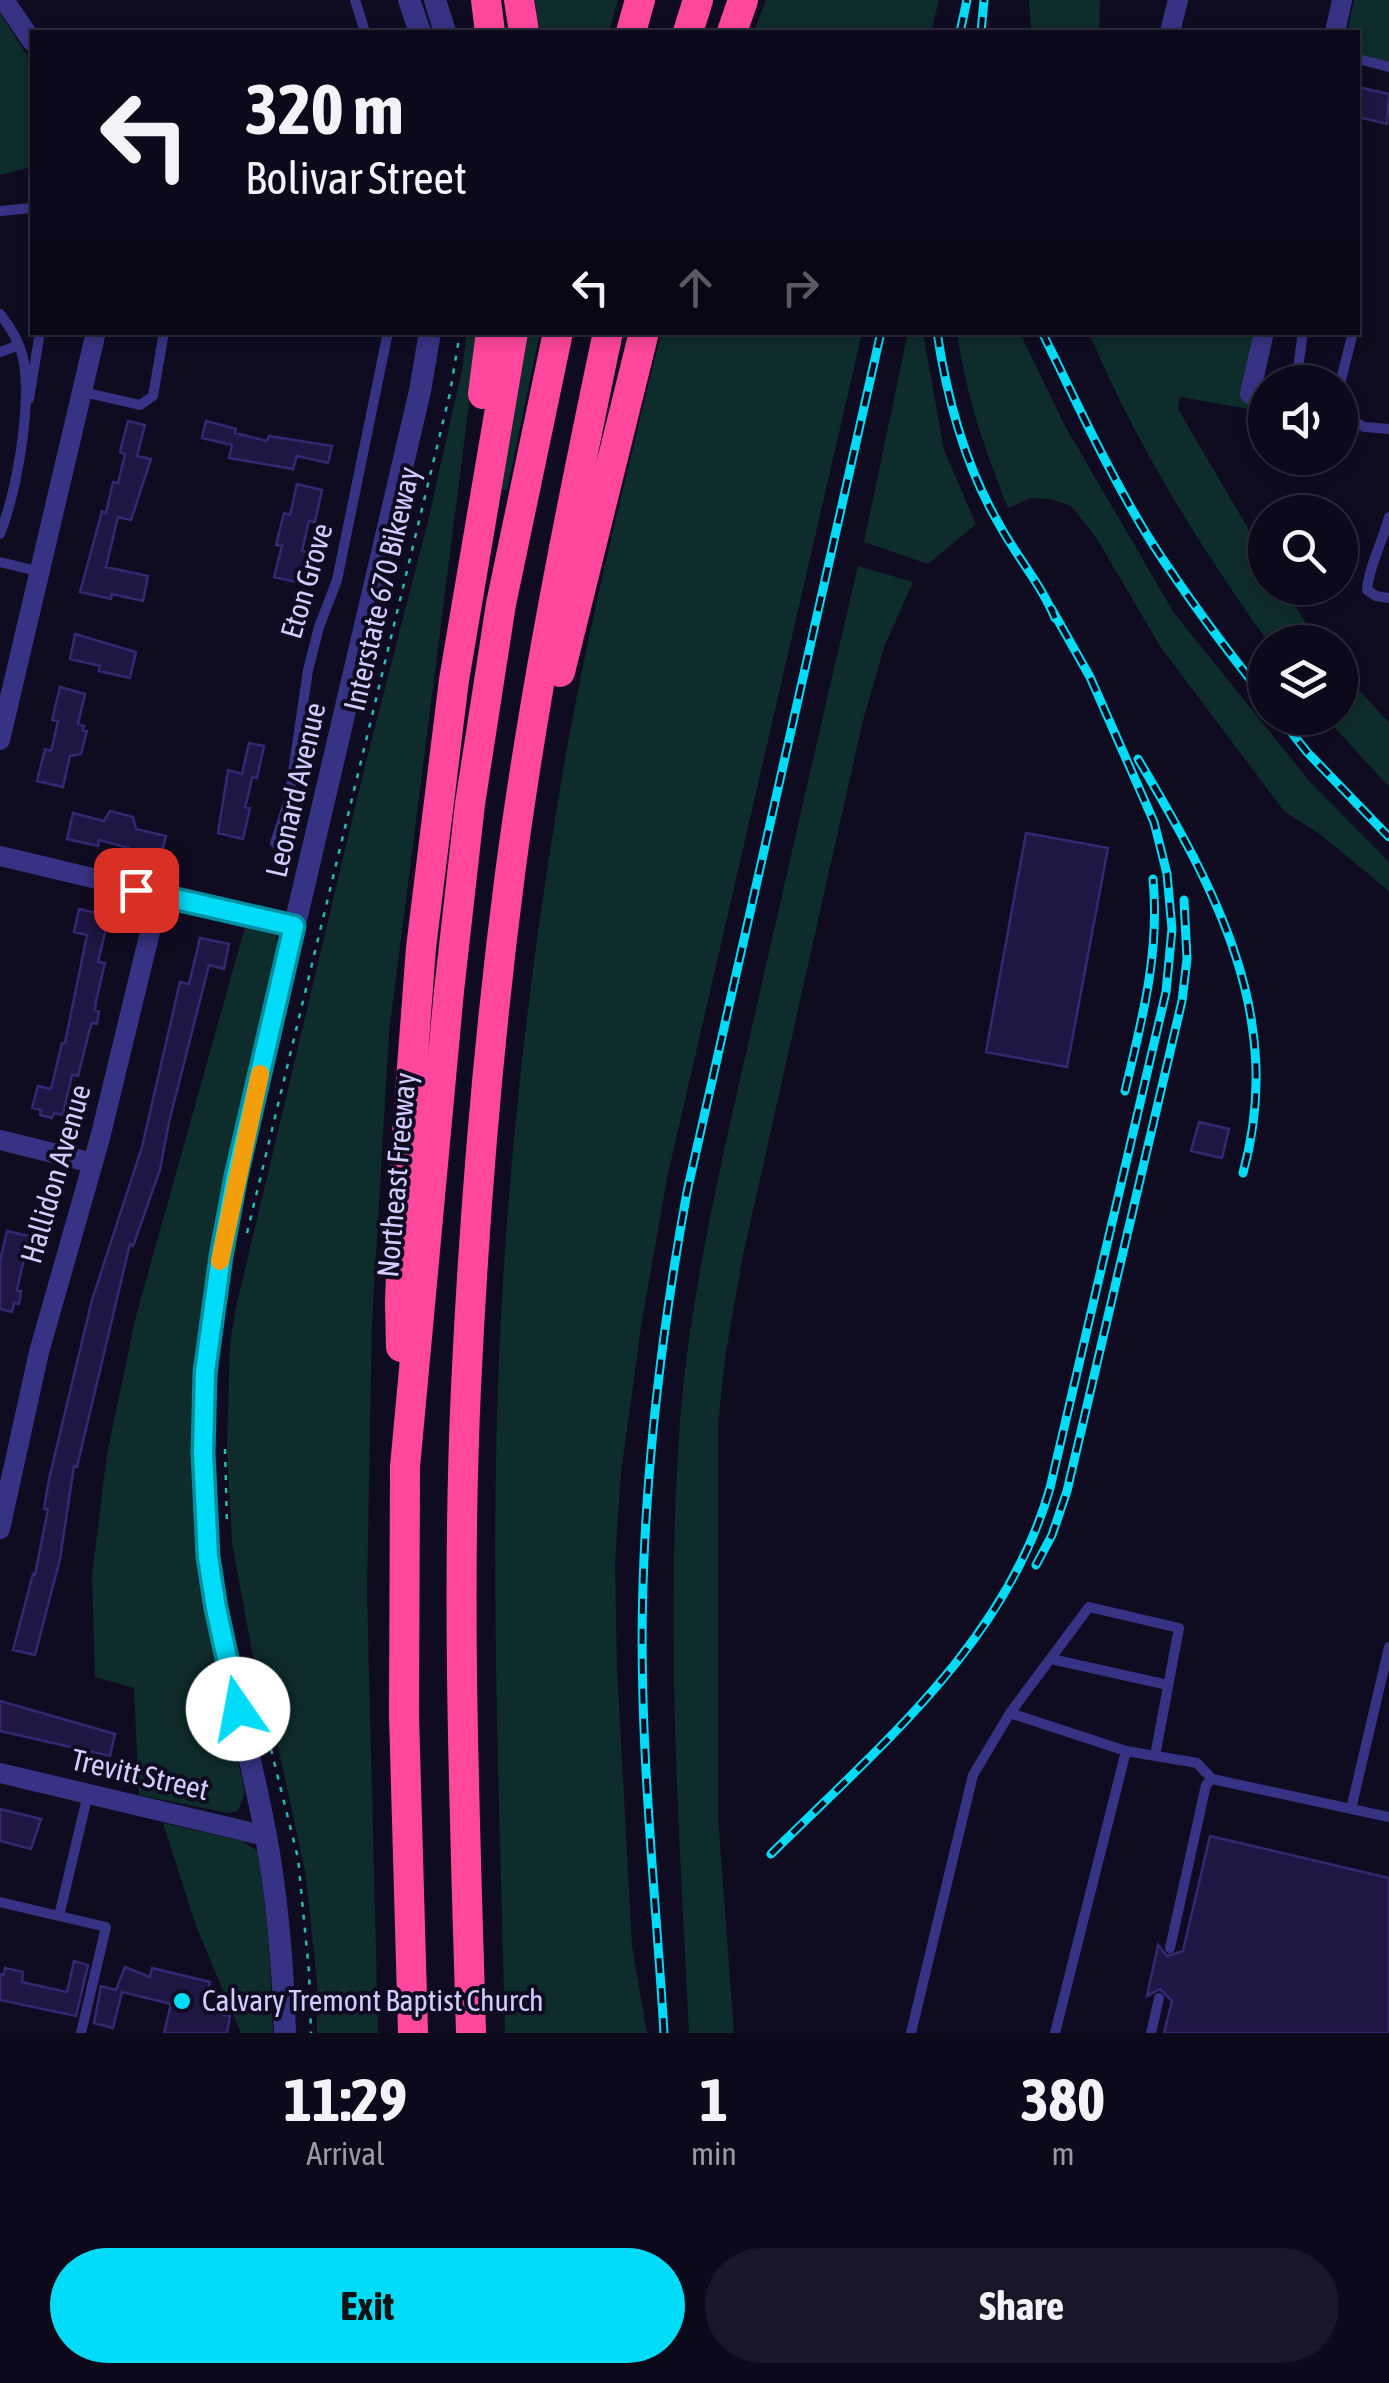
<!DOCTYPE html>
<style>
:root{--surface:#0b091a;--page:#191727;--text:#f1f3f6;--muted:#9a9aa2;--line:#2b2a39;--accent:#00dcf7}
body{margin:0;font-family:"Asap Condensed",sans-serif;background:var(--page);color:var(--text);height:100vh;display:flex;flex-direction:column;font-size:38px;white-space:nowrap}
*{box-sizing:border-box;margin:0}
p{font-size:32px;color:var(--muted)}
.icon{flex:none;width:55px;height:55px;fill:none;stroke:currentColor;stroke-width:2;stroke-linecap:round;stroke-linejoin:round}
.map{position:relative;height:2033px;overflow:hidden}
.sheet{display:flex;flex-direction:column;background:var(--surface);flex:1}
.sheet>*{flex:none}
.hud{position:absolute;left:30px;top:30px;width:1330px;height:305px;border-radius:0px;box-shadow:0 5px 15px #0003,0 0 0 2px var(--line);background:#0b091a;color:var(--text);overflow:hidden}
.tools{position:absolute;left:1248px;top:365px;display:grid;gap:20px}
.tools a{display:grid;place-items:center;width:110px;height:110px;border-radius:50%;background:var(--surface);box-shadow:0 5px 15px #0003,0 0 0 2px var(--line);font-size:50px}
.pin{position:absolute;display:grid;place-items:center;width:85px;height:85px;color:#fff;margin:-42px;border-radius:20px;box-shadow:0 5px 15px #0006}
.me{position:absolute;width:110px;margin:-55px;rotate:348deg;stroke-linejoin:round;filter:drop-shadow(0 0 8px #0008)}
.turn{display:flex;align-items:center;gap:35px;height:210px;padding:0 50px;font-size:45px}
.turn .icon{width:130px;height:130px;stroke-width:2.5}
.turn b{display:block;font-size:70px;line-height:85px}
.lanes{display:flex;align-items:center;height:95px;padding:0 50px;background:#0003;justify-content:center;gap:50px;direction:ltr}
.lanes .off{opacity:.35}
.eta{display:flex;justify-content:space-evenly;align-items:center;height:170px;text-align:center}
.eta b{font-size:60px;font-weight:700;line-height:70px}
.button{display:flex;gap:20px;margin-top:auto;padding:20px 50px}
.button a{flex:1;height:115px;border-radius:60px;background:var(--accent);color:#111;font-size:40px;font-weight:700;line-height:115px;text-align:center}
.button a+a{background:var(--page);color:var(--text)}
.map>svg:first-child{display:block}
</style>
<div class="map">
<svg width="1389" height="2033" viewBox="0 0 1389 2033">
<rect width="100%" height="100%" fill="#0f0c22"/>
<path fill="#0e2c2b" d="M535,0H618L609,32H538Z
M766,0H939L931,32H754Z
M1029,0H1100L1099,32H1031Z
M1354,0H1389V63L1358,56V32H1347Z
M0,13L32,63V167L0,175Z
M908,332L923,333L944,450L976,524L928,564L864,542Z
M467,333H478L389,1033L372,1322L367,1593L378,2033H317V1980L305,1871L272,1719L254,1662L232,1543L227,1448L230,1342L237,1303L364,770L428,521L462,370Z
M525,333H540L507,490L499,489Z
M661,333H862L667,1178L641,1327L621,1473L615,1562L617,1668L632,1946L647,2033H505C499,1778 487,1521 504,1266C514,1109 533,951 559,795C584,640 624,486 661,333Z
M957,333H1020L1065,426L1174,613L1311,783L1389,862V891L1321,835L1284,811L1160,646L1096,537L1071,506L1051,499L1031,498L1008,508C985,450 966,395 957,333Z
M1089,333H1271L1255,410L1180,397L1178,409L1265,557V588H1284L1318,642H1268C1198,544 1136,444 1089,333Z
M858,566L913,582L885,645L863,720L743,1255L725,1358L718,1425V1817L734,2033H689C679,1830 665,1625 680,1422C690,1291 724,1151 753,1022C788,870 822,718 858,566Z
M1340,669L1389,723V787L1326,718H1340Z
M245,927L276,935L279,951C239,1116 189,1285 194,1457C197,1571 221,1683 245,1793L238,1811L228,1813L139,1795L134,1688L95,1677L92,1575L107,1454L136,1316Z
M163,1823L242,1841L258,1851L269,1939L273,2033H241L196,1926Z"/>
<path fill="#201644" stroke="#362772" stroke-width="2.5" d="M1358,87L1389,94L1387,124L1358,117Z
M128,421L145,425L137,456L151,459L131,520L118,517L106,567L148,576L143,601L112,594L111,599L80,592L102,511L106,513L113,482L118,483L125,454L120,452Z
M206,421L236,429L235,433L267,441L269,436L332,446L328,463L297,456L293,469L229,458L232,445L202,438Z
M297,484L322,490L315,522L309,521L302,551L308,552L300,583L274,577L282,546L276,545L284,513L290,515Z
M75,634L136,652L130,678L99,671L100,666L70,659Z
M60,687L85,694L78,724L84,726L83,730L87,731L81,754L70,756L63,787L37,781L45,749L51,751L58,721L52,720Z
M249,743L264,746L257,778L252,777L249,792L245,807L250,808L243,839L218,833L228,770L242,774Z
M110,811L133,817L136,829L166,836L159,862L128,855L129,848L99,840L98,846L67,839L73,813L104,821Z
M1026,833L1108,848L1067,1067L986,1052Z
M79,909L109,916L98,962L105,963L96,1001L95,1010L99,1011L97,1024L92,1023L89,1032L78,1076L72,1075L63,1115L54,1113L52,1118L40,1115L41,1110L32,1108L38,1086L51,1089L62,1043H65L87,935L74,932Z
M200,938L229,944L224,969L209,965L169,1122L160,1170L133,1246L130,1244L77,1467L74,1466L60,1559L35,1655L13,1650L33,1574L35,1575L48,1509H44L49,1479L92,1300L142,1147L180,982L189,984Z
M1199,1122L1229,1129L1222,1158L1191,1151Z
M7,1231L29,1236L17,1290L21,1291L19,1304L14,1303L12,1312L0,1309V1261Z
M0,1701L115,1734L110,1756L0,1731Z
M0,1809L41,1819L31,1849L0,1841Z
M1210,1836L1389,1878V2033H1164L1172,2001L1160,1989L1147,1996L1158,1945L1167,1956L1183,1951Z
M74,1961L88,1965L76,2016L0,2000V1974L4,1975L5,1968L23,1972L22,1982L67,1992Z
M125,1967L150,1977L152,1968L210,1982L203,2010L230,2016L227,2033H164L171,2004L122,1992L113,2028L94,2023L101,1986L116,1990Z"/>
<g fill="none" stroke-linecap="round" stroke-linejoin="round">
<path stroke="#25bab2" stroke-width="2.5" stroke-dasharray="5 8" stroke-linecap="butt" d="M247,1233L450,393L460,332
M225,1449L227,1526
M249,1661L298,1858L309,1972L311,2033"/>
<path stroke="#373384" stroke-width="10" d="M355,0L365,32
M1358,59L1389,67
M0,211L32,208
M0,314C12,329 21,344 24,363C31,410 17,490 0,534
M0,352L19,345
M1296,382L1303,332
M1340,384L1353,332
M83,392L140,405L153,396L164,332
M29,399L40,332
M1340,413L1364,427L1389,429
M1389,517C1383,541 1369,566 1367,590L1376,596L1389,598
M0,562L41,572
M275,843L289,800L308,670L319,627L337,580L388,332
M1051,1659L1168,1685
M1010,1713L1089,1607L1179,1628L1155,1756
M1351,1809L1389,1647
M0,1902L59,1916L88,1794
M59,1916L106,1927L81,2033
M1170,1948L1206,1785L1212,1779L1389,1817
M911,2033L973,1775L1010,1713L1126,1751L1197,1763L1212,1779
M1055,2033L1126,1751
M1151,2033L1159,1998"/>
<path stroke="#373384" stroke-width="20" d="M4,0L32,41
M1170,32L1178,0
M1335,32L1342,0
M1250,394L1264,332
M0,740L96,332
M0,856L294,926
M0,1140L93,1163
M0,1529L39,1352L100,1138L159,895
M0,1773L266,1836"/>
<path stroke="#373384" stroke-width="22" d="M409,0L420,32
M435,0L445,32
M285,2033C283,1967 278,1901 266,1836C249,1744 221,1654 209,1561C193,1430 212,1304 236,1176L420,391L430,332"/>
<path stroke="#ff479e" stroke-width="30" d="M486,0L490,32
M519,0L524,32
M631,32L640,0
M688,32L698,0
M732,32L743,0
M483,394L491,332
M560,672L644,332
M401,1347L400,1302L406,1147L421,948L454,680L513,332
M413,2033L404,1715L405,1467L449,991L470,804L501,604L558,332
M471,2033C465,1818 456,1603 466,1388C474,1216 488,1044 510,874C534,692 570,512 608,332"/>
<defs>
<path id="rail" d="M960,32L967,0
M981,32L984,0
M937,332C947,399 965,466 999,524C1016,556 1041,584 1055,618
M1042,332C1077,403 1110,476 1152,543C1187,597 1225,648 1265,698
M1280,718L1307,752L1389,837
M1138,759C1216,890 1286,1017 1243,1173
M1125,1091C1142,1020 1160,953 1153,879
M1036,1565L1052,1535L1067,1491L1182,1001L1187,959L1184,900
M771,1854C881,1745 1006,1642 1050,1488L1166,992L1172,929L1167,874L1154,822L1090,677L1051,608
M664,2033C655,1884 638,1734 643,1585C647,1452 663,1323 687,1192L881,332"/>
</defs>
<use href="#rail" stroke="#00dcf7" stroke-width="9"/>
<use href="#rail" stroke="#0f0c22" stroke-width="5" stroke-dasharray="15" stroke-linecap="butt"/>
</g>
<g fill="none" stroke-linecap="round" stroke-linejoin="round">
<defs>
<path id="route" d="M136,890L294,926L236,1176L221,1256L205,1372L203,1453L208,1557L216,1608L238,1709"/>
</defs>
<use href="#route" stroke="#008fa1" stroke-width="25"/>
<use href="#route" stroke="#00dcf7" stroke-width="18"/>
<path stroke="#f59e0b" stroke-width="18" d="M220,1261L260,1074"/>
</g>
<circle fill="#00dcf7" stroke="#0f0c22" stroke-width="4" cx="182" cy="2001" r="10"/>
<g text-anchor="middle" stroke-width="8" stroke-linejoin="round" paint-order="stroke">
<g font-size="30" fill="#d2ccff" stroke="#0f0c22">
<text transform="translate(307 581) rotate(-74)" y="10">Eton Grove</text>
<text transform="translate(382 589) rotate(-77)" y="10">Interstate 670 Bikeway</text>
<text transform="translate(296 790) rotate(-77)" y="10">Leonard Avenue</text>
<text transform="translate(56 1174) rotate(-74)" y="10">Hallidon Avenue</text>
<text transform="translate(397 1175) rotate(-85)" y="10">Northeast Freeway</text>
<text transform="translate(140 1775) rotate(13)" y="10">Trevitt Street</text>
</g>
<g font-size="30" fill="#d2ccff" stroke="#0f0c22" text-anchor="start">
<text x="202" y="2011">Calvary Tremont Baptist Church</text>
</g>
</g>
</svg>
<div class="tools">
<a><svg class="icon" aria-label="sound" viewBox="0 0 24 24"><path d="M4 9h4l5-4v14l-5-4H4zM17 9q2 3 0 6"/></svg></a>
<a><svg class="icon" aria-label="search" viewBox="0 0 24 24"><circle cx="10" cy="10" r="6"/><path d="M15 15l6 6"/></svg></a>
<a><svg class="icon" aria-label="layers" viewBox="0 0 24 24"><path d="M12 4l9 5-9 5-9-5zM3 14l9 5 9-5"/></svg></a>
</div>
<div class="pin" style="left:136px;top:890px;background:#d93025"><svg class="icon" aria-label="arrive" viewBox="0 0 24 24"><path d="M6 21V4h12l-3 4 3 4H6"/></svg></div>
<svg class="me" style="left:238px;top:1709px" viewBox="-20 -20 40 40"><circle r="19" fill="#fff"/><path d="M0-13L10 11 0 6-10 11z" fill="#00dcf7"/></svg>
<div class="hud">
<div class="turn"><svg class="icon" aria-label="left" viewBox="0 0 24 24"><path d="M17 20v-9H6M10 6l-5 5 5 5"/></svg><div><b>320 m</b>Bolivar Street</div></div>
<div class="lanes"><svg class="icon" aria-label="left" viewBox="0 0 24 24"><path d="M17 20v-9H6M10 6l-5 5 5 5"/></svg><svg class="icon off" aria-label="ahead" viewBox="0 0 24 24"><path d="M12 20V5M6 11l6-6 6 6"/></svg><svg class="icon off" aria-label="right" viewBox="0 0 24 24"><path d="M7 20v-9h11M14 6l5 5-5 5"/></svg></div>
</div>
</div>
<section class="sheet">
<div class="eta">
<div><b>11:29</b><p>Arrival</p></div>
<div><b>1</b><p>min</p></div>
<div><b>380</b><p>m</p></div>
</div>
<div class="button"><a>Exit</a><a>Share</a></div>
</section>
